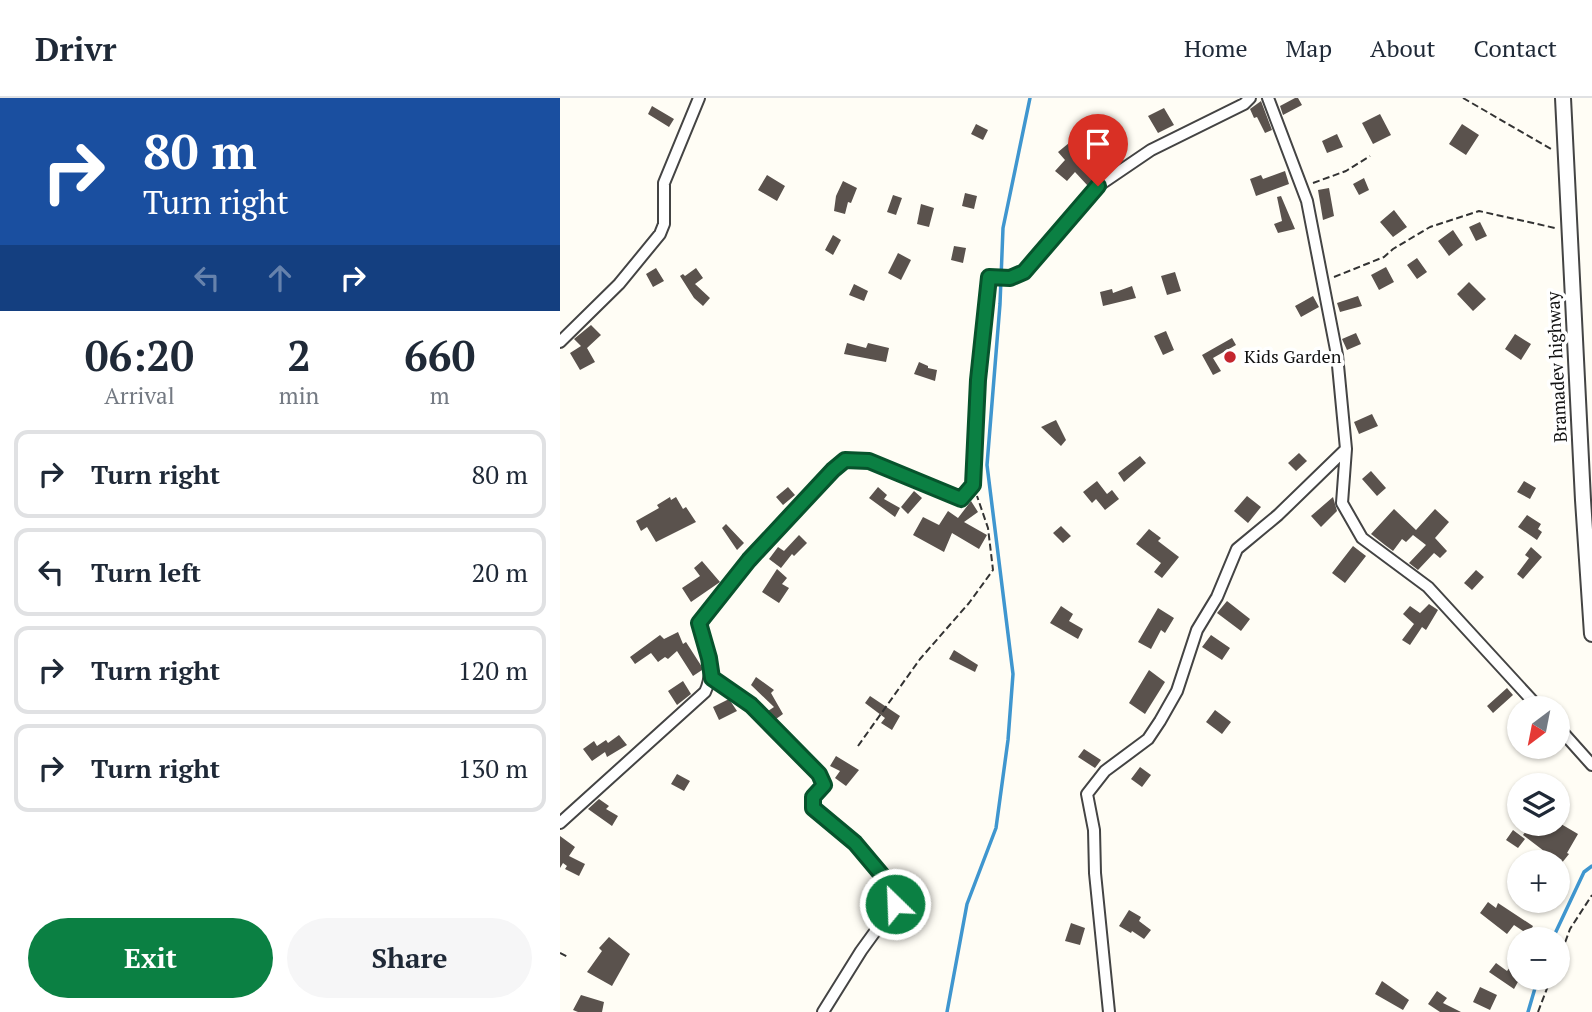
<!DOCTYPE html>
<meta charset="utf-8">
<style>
:root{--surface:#fff;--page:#f6f6f7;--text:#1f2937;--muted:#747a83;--line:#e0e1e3;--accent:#0b8043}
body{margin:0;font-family:"PT Serif",serif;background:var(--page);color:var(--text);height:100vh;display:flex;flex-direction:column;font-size:26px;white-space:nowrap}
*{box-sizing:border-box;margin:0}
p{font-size:23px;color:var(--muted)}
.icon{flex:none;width:38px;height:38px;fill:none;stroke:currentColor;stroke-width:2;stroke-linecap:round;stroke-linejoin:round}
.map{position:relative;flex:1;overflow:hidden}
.panel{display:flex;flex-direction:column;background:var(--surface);width:560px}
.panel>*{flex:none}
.hud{background:#1a4fa0;color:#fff;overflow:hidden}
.needle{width:46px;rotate:212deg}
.controls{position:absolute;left:947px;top:598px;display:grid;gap:14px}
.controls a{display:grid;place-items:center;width:63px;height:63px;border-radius:50%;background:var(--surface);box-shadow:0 2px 5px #0004;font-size:35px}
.pin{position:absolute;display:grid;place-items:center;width:60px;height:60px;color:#fff;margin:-72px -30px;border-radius:50% 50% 50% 0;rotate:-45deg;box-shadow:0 0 7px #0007}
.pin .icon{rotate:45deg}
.me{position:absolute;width:77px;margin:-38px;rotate:336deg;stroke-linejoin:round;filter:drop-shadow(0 0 5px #0008)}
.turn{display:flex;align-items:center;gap:24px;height:147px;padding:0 28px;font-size:32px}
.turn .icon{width:91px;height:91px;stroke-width:2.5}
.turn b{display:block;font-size:49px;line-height:60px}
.lanes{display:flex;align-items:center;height:66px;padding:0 28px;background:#0003;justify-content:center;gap:35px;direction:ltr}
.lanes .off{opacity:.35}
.eta{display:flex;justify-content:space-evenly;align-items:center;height:119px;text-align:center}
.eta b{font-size:42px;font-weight:600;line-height:49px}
.action{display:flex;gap:14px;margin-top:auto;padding:14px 28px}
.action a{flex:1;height:80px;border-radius:42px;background:var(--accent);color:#fff;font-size:28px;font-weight:600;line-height:80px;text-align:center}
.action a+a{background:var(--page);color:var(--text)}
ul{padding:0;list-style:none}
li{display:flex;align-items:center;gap:21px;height:88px;margin:0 14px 10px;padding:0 14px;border:4px solid var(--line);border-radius:14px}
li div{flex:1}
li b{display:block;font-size:26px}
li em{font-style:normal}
header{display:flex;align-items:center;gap:42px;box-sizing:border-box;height:98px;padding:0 35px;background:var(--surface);border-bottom:2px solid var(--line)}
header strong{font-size:33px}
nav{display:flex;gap:38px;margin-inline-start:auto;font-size:24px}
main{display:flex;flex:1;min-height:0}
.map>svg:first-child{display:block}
</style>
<header>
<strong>Drivr</strong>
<nav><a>Home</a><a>Map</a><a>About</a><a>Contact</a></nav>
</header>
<main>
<section class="panel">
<div class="hud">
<div class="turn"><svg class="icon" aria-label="right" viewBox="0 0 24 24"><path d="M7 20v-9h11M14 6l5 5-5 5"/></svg><div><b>80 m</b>Turn right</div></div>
<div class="lanes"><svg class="icon off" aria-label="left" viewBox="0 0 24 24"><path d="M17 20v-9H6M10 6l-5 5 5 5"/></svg><svg class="icon off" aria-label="ahead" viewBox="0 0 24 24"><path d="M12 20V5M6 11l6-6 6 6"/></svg><svg class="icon" aria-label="right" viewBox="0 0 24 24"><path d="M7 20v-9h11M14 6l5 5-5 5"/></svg></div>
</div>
<div class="eta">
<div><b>06:20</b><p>Arrival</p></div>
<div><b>2</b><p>min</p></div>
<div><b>660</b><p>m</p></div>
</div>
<ul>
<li><svg class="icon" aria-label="right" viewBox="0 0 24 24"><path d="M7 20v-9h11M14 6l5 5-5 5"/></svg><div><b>Turn right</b></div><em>80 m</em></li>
<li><svg class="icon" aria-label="left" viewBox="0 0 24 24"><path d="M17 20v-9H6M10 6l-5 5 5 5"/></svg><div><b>Turn left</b></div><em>20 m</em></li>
<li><svg class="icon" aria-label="right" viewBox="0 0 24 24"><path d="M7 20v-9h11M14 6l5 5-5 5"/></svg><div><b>Turn right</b></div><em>120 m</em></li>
<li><svg class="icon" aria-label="right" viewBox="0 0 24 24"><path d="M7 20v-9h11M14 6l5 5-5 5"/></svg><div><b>Turn right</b></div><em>130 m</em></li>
</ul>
<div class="action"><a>Exit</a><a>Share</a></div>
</section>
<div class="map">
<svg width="1032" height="914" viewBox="0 0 1032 914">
<rect width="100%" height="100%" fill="#fffdf5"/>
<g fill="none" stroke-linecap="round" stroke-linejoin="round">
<path stroke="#3f96cf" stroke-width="3.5" d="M992,842L1024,774L1032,768
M387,914L407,806L436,730L448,642L453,576L427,367L440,206L443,130L470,0
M968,914L978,880"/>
</g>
<path fill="#5a524d" d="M735,0H738L742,7L723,17L720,8Z
M701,3L712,32L705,35L697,19L694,20L690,11Z
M92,8L114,21L109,29L88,16Z
M604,10L614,27L598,35L588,18Z
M820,16L831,37L813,46L802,25Z
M416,26L428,32L423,42L411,36Z
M902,26L919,37L906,57L889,46Z
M777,36L783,49L767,55L762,43Z
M509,45L518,55L525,50L536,65L530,69L539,78L528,88L515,74L507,83L495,73L505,62L498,54Z
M725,73L729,86L696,98L690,81L701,77L703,81Z
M207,77L225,88L217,103L198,92Z
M804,80L809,92L799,97L793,86Z
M283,83L297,90L291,105L288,104L285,116L274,113L276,98Z
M769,90L774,118L763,122L758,92Z
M405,95L417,98L414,111L402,108Z
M333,97L342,100L336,117L327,114Z
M721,98L735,131L718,135L714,126L722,123L717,99Z
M361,106L374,110L369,129L357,126Z
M834,112L847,129L833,139L820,124Z
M920,124L927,138L916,143L909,129Z
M893,132L903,147L889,158L878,143Z
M273,137L281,142L273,157L265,152Z
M394,148L406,150L403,165L391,162Z
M338,155L351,162L341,182L328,175Z
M857,160L867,174L857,181L847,167Z
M826,169L834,184L819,192L811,177Z
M96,170L104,183L93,189L86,176Z
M136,170L143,180L135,186L150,200L143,208L134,200L120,178L123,176L125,178Z
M615,174L621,193L607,197L601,178Z
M909,184L926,201L913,213L897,196Z
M294,186L308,193L304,203L289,197Z
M572,188L576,200L543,208L540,194L552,191L553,195Z
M753,198L759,209L741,219L735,208Z
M798,198L802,208L780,214L777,205Z
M31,227L41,237L27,250L35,264L20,272L10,255L21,248L14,241Z
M606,233L614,252L603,257L594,238Z
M796,235L801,246L787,252L782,241Z
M955,236L971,246L961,262L945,251Z
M672,240L676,247L653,260L661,273L653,277L642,257Z
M287,245L306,250L308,245L329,250L326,264L284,256Z
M359,264L368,268V270L377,272L375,283L354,276Z
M812,316L818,328L799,336L794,324Z
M496,322L506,342L501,348L481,329Z
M739,355L747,363L736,373L728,365Z
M580,358L586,365L564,384L558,375Z
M811,373L826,390L817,398L802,381Z
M537,383L547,396L552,392L559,401L545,412L536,401L532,405L523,394Z
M964,383L976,390L970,401L957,394Z
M228,389L235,397L223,407L216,399Z
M318,389L327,397L324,401L340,410L335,419L309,400Z
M354,393L362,400L348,416L341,409Z
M687,398L701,409L688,425L674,413Z
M110,399L111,402L116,399L123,411L126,409L136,424L96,444L87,429L81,433L76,423L99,410L97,407Z
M773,399L777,413L761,429L751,418Z
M411,403L418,414L404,424L427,437L419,451L392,435L384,454L353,437L363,419L379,427L388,413L398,420Z
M834,411L856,432L875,411L889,424L875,440L887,453L880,460L874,455L858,472L849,465L866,447L853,437L846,444L842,441L833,453L825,447L811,436Z
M967,417L981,426L978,431L982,434L977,442L958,429Z
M166,426L184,445L177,452L162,430Z
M501,428L511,438L503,445L493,435Z
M589,431L601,440L598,443L619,459L602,480L594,474L601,465L576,446Z
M239,437L247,445L234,458L232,456L221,470L209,461L218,449L224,453Z
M793,448L806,458L785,485L772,475Z
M971,449L982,459L963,481L957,476L969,460L965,457Z
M142,463L160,484L131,504L122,490L140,478L134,470Z
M217,471L227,480L222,486L229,490L219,505L202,494Z
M916,472L924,479L912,492L904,485Z
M667,503L690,521L681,533L657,515Z
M869,506L878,512L866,532L862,529L850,547L842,542L854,526L843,516L850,508L860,515Z
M501,508L513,516L509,523L523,531L518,541L490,525Z
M598,510L614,520L605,535L601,532L591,551L578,544Z
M118,534L123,546L126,544L142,569V572L133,578L117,553L108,561L105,559L98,564L91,555L75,566L70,559L100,537L104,541Z
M651,537L670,550L662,562L642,549Z
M394,552L418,567L415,574L389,561Z
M589,572L605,584L585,616L569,605Z
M196,579L214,592L211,595L223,616L216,621L208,613L214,609L191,587Z
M123,583L131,596L117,607L108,593Z
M947,590L953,597L933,615L927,608Z
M310,598L340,618L332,632L321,625L325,620L305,605Z
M169,601L177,613L159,622L153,609Z
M655,612L671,624L662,636L646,624Z
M59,637L67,647L47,659L45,654L32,663L23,651L34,643L37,648L46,642L48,645Z
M524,651L541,662L535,670L518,659Z
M276,658L299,672L286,688L275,680L280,673L270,668Z
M580,669L591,677L582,689L571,681Z
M117,676L130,683L124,693L111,686Z
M39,701L49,708L46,711L58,718L52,728L28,711Z
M971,726H1001L1018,736L1007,755L1009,756L1001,766L963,737Z
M953,732L965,741L958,750L946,742Z
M0,738L15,749L9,758L25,766L19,778L5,771L7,768L3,765L0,770Z
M928,804L936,810L938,805L973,828L972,830L976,833L972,839L954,827L947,836L920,815Z
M569,812L581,819L579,823L591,832L584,841L572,833L571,835L559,828Z
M511,825L525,830L520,847L505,843Z
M49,839L70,856L52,888L27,874L42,853L39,850Z
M936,865L947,873L951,868L959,873V882L954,891L929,874Z
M822,883L849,902L843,912L815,896Z
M920,889L937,897L930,912L913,904Z
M877,893L887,900L883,905L901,914H880L868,906Z
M21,897L44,904L42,914H18L13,912Z"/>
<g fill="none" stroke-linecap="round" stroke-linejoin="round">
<defs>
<path id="minor" d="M708,0L747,103L777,257L786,351L782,405L802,440L868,489L980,611
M0,244L59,186L100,136L104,126V85L139,0
M152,580L191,607L259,676L264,687L253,699V711L295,745L337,795L335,806L301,853L263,914
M998,629L1032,667
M0,725L145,594C156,571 146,548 139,525L189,462L273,372L285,362L309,363L401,402L413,388L418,282L429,179H450L464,174L538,88L591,52L684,6L690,0
M549,914L535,775L534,732L527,696L545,673L588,641L600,623L617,593L637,532L657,499L677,451L718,417L786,351"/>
<path id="tertiary" d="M1003,0L1023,402L1032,536"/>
</defs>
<use href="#minor" stroke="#444" stroke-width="14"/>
<use href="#tertiary" stroke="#444" stroke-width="18"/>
<path stroke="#333" stroke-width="2" stroke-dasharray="7 3.5" stroke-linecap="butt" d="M903,0L993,52
M753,85L786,73L810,58
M774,179L824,159L833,151L870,129L919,113L995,130
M298,648L360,561L409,505L433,472L428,430L417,398
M0,855L8,859
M998,864L1010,831L1032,797
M978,914L991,880"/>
<use href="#minor" stroke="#fff" stroke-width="10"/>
<use href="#tertiary" stroke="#fff" stroke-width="14"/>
</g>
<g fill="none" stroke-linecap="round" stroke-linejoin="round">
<defs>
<path id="route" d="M335,806L337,795L295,745L253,710V699L264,687L259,676L191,607L152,580L149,560L139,525L189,462L273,372L285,362L309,363L401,401L413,387L418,282L429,179L450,180L464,174L538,88"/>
</defs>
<use href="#route" stroke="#07532c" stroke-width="18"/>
<use href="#route" stroke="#0b8043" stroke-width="12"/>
</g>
<circle fill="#c4262e" stroke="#fff" stroke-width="2.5" cx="670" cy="259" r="7"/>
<g text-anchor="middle" stroke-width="7" stroke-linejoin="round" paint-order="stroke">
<g font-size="18" fill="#111" stroke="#fff" text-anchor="start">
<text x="684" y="265">Kids Garden</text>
</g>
<g font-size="18" fill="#111" stroke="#fff">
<text transform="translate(997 269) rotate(-93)" y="6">Bramadev highway</text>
</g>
</g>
</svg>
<div class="controls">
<a><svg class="needle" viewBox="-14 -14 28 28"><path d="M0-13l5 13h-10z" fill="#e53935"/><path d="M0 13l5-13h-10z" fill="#747a83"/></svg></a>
<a><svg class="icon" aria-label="layers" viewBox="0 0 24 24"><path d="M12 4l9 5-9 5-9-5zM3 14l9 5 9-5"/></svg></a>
<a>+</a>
<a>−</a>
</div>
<div class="pin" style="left:538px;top:88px;background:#d93025"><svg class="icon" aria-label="arrive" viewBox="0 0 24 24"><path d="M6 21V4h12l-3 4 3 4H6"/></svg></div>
<svg class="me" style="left:335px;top:806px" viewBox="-20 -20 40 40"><circle r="17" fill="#0b8043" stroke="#fff" stroke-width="3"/><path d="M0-11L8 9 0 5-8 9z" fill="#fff"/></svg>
</div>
</main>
